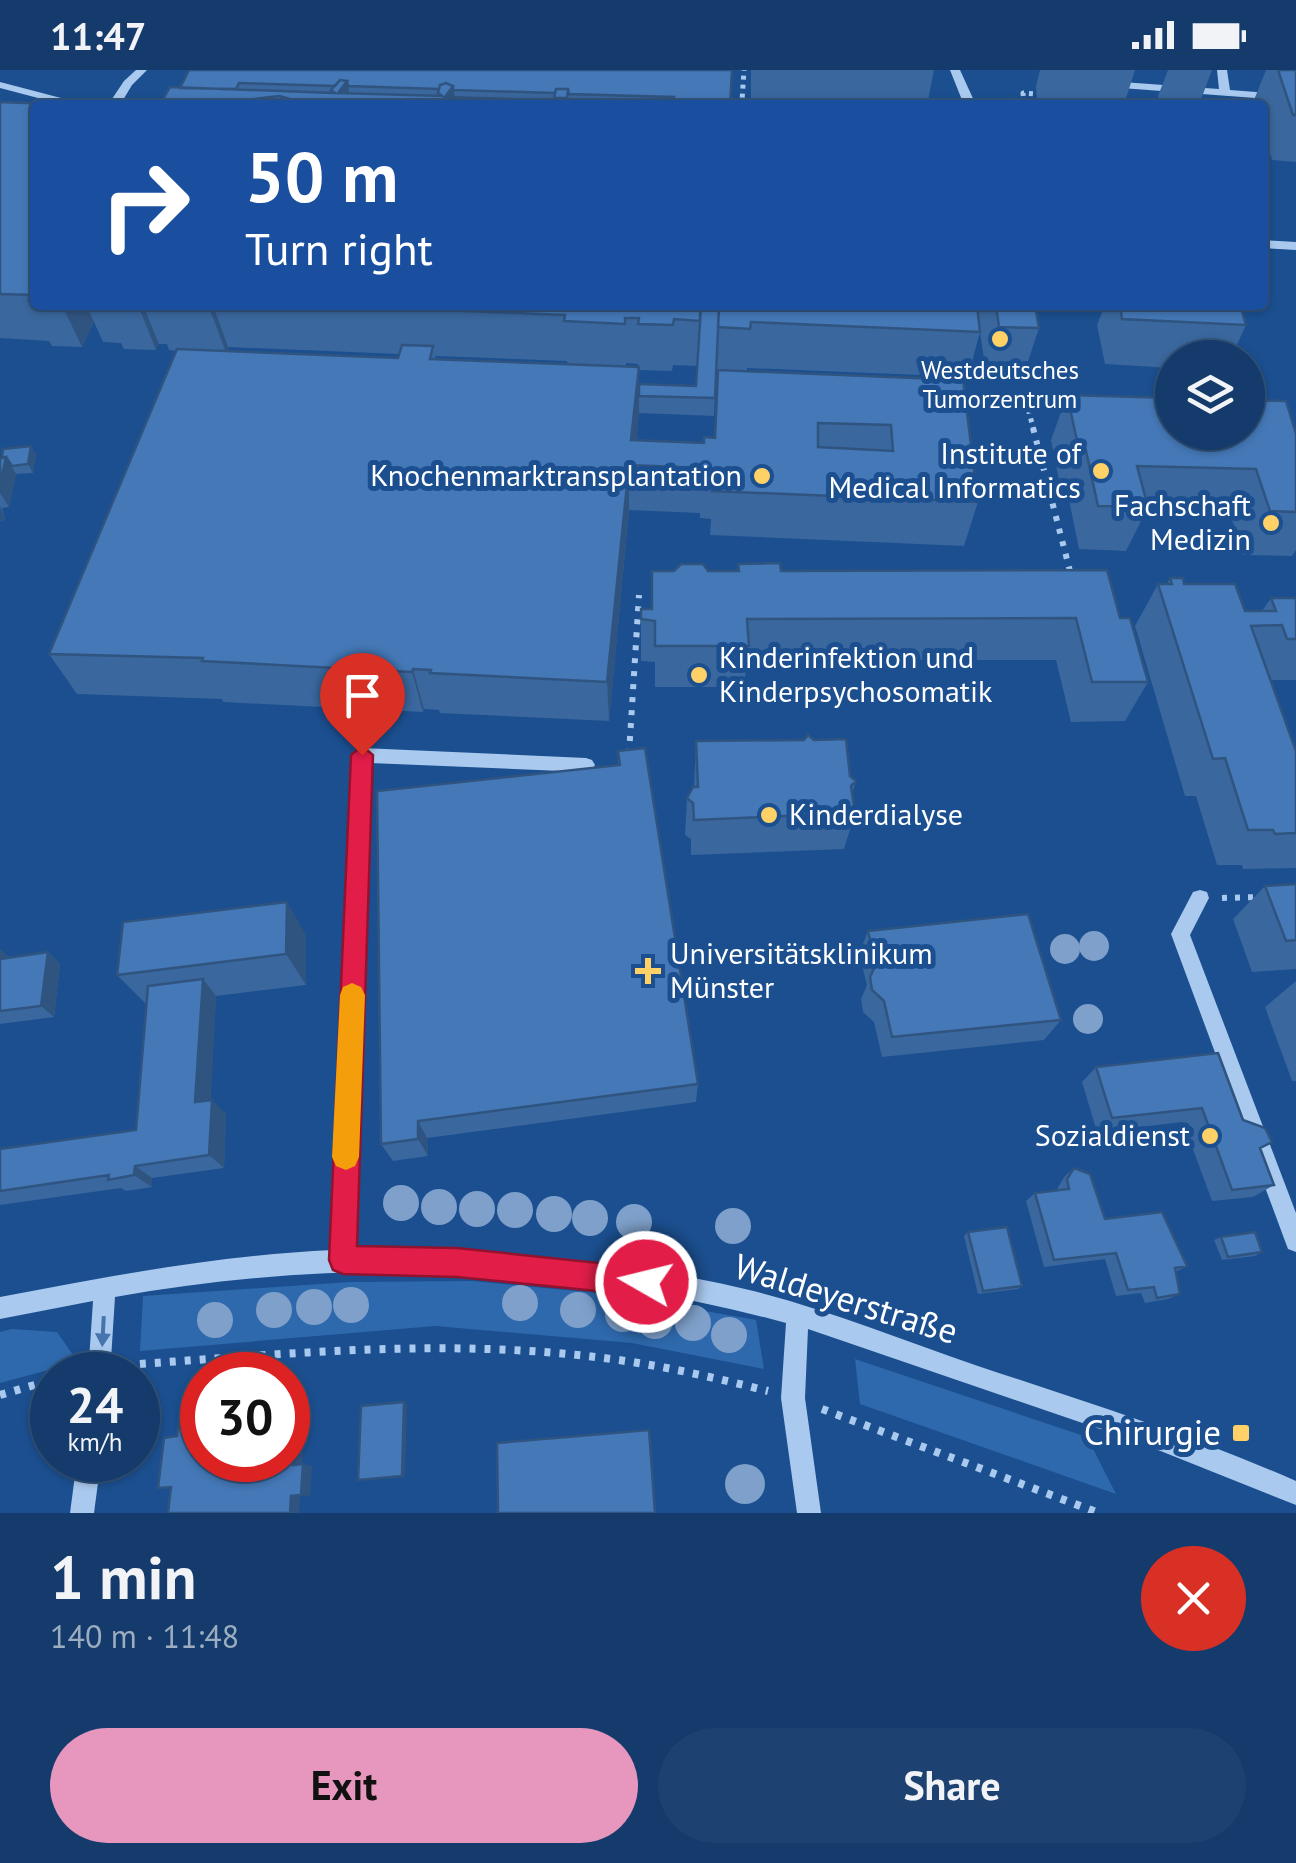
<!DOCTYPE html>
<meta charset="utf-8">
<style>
:root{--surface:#143b6b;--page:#1d4271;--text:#f1f3f6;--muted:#9dadc1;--line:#33557e;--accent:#e797bd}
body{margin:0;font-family:"PT Sans",sans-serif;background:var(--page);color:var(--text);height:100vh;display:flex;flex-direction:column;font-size:38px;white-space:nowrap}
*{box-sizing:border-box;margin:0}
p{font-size:32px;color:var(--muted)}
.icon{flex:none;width:55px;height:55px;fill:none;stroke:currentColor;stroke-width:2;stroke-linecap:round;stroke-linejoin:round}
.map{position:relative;height:1443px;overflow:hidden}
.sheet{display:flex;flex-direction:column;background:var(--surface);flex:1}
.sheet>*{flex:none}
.banner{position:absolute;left:30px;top:30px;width:1238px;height:210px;border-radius:10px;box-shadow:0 2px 8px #0004,0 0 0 2px var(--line);background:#1a4fa0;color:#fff;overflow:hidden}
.buttons{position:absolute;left:1155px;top:270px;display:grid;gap:20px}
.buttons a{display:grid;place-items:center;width:110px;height:110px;border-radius:50%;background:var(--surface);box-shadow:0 2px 8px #0004,0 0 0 2px var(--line);font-size:50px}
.speed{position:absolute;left:30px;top:1282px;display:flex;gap:20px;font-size:50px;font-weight:700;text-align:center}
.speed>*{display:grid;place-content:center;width:130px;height:130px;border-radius:50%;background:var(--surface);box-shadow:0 2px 8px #0004,0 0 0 2px var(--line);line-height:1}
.speed small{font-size:25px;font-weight:400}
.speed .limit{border:15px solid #d22;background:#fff;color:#111}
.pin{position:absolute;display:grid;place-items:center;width:85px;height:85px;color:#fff;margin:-102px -42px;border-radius:50% 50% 50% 0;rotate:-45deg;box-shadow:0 0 10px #0007}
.pin .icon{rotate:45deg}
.me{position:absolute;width:110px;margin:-55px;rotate:278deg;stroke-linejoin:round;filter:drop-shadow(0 0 8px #0008)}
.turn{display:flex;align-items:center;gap:35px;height:210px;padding:0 50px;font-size:45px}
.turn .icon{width:130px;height:130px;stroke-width:2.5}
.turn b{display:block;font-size:70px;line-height:85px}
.round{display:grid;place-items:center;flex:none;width:105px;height:105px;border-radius:52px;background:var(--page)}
.headline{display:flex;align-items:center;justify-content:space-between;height:170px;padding:0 50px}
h1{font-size:60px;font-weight:700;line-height:75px}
.button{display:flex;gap:20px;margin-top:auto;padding:20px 50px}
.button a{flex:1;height:115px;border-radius:60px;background:var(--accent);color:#111;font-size:40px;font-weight:700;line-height:115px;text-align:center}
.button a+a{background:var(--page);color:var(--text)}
.status{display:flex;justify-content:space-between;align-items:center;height:70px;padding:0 50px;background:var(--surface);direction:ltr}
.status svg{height:28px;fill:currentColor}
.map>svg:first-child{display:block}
</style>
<div class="status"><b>11:47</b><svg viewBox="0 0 49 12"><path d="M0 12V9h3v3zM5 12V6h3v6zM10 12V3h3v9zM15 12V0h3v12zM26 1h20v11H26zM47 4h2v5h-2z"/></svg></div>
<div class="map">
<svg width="1296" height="1443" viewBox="0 0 1296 1443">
<rect width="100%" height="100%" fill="#1b4f8f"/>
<path fill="#2e69ad" d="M472,1211L608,1224L756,1250L764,1299L632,1273L435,1256L140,1281L143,1226L350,1212Z
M12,1259L57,1262L78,1292L0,1313V1262Z
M855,1289L1087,1367L1116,1424L860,1334Z"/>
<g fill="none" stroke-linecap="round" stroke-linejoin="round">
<path stroke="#a9c9ee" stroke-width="5" stroke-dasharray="4 5" stroke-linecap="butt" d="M738,35L742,31L744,0
M1024,35L1023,23L1036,24
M1026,331L1034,361"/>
<path stroke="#a9c9ee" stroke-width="6" stroke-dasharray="5 8" stroke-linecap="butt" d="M1033,358L1071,505
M629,684L639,525
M1222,828L1260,827"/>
<path stroke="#a9c9ee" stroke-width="8" stroke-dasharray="6 9" stroke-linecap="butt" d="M125,1295C286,1284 451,1267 611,1289C665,1296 716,1308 768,1321
M0,1325L52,1310
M822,1339L1099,1443"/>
<path fill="#a9c9ee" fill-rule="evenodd" d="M136,0H147L132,15L123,30L180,32L186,35L61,34L0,18V12L61,28L112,29L124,11Z
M950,0H960L976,35H964Z
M1217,0H1227L1230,20L1296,25V31L1108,17L1103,14L1108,11L1219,19Z
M1262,170L1296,172V180L1262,178Z
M362,678L586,688L592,690L595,695L592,700L586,702L370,693L354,1179C485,1178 618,1189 745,1219C824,1238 899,1269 975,1295C1083,1331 1191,1365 1296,1411V1435L1138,1372L808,1259L805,1328L821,1443H797L781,1328L786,1253C568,1193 338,1187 115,1227L110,1305H88L93,1231L0,1249V1227C110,1206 220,1185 333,1180L353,685L356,680Z
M1200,820L1207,822L1209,828L1190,865L1296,1143V1182L1288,1179L1285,1171L1171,864L1193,822Z
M77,1390H101L94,1443H70Z"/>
</g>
<g fill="#7ea0ca">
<circle cx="1094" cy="876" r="15"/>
<circle cx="1065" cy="879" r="15"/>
<circle cx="1088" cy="949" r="15"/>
<circle cx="401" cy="1133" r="18"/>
<circle cx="439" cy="1137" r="18"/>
<circle cx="477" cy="1139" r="18"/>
<circle cx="515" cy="1140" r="18"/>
<circle cx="554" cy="1144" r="18"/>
<circle cx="590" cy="1148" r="18"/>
<circle cx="634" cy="1152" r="18"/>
<circle cx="733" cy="1156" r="18"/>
<circle cx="520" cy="1233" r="18"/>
<circle cx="351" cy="1235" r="18"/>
<circle cx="314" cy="1237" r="18"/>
<circle cx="274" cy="1240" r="18"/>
<circle cx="578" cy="1240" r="18"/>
<circle cx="623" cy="1244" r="18"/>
<circle cx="215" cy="1250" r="18"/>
<circle cx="655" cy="1251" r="18"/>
<circle cx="693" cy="1253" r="18"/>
<circle cx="729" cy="1265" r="18"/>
<circle cx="745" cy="1414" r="20"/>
</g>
<path fill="#3a679d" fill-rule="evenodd" d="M189,0H732L730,35H160L180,18Z
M751,0H934L927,35H751Z
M1040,0H1135L1124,35H1014L1016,29L1037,30L1036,16Z
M1168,0H1212L1199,35H1160L1158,26Z
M1266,0H1296V92L1272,90L1262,58V35H1255L1254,30Z
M0,32L35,35V235H1035L1039,258L1024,304L986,302L980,262L968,307L747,298V301L963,310L978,432L964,476L710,465L711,449L700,448V443L629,440L609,651L440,643L439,640L424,639L423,642L223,632L222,629L77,624L49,584L177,281L169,280L167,274H159L156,280L124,279L121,273L103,272L94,252L82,277L52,276L49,271L0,268ZM228,277L399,284L398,288L227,281ZM435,286L567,291L568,295L436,289ZM626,293L638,294V297H626ZM673,295L697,296L696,316L639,314V300L672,301ZM716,303H718L714,368L704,373L636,370L639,343L714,346Z
M1063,235H1088L1086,241L1064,240Z
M1105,235H1240L1246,255L1231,288H1172V298L1105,294L1097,255Z
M1172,319V362L1296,364V480L1292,486L1243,485L1230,443L1146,441L1126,481L1079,479L1067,420H1061L1051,370L1067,325L1167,328Z
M36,384L33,403L16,404L9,437L2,438L5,450L0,451V388Z
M738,494L1120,548L1148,612L1125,651L1071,652L1056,590H747L744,617H655V592L641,591V539H651L708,501H737Z
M1170,508L1245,541H1262L1271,528H1296V610H1270L1296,681V798L1243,799L1242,795H1217L1196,726H1185L1135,556L1158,514H1167Z
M804,670L856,711L852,724L855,743L844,779L691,785V769L685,765L687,728L694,717L696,671Z
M618,681L698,1014L696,1032L427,1068L428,1086L393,1091L381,1074L618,695Z
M1296,814V899L1252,902L1233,849L1265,816Z
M868,861L1061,950L1044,970L882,987L874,952L863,942L861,929L867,915L859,884Z
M306,865V915L216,926L210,1030L226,1044L224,1098L152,1108V1117L126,1121L121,1118L0,1135V1079L136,1060L147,935L117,905Z
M0,879L9,888L48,882L60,894L54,947L0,954Z
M1296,911V1011H1292L1265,937Z
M1096,997L1243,1050L1272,1072L1260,1079L1274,1115L1253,1127L1212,1131L1183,1052L1097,1062L1082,1012Z
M1074,1098L1105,1149L1187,1196L1176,1202L1180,1224L1168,1229L1145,1233L1141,1223L1116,1226L1105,1189L1044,1197L1026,1131L1035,1123L1058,1120V1117L1065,1106Z
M968,1162L1022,1216L1018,1219L978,1224L964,1166Z
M1221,1167L1262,1182L1255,1186L1222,1190L1214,1170Z"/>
<path fill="#305480" d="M347,11L352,35L338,23Z
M453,16L456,35L445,27Z
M62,235H86L94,252L82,277Z
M138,235H143L159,274L156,280Z
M210,235H213L228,277L226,283L209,237Z
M639,297V343L634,396L631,370Z
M31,376L36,384L33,403L28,394Z
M6,387L16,404L9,437L0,423V414Z
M629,395V440L609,651L607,612Z
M0,435L5,450L0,451Z
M413,599L424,639L423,642L412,602Z
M287,832L306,865V915L286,884Z
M0,879L12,890L0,892Z
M48,882L60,894L54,947L41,936Z
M203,909L216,926L210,1046L195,1032Z
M212,1030L226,1044L224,1098L209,1085Z
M418,1051L427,1068L428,1086L418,1069Z
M135,1096L152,1108V1117L134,1105Z
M404,1332L407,1334L405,1407L402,1406Z
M295,1360L304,1363L302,1397L293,1395Z
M303,1394L312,1396L310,1426L301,1425Z
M291,1426L300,1427L299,1443H290Z"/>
<path fill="#4478b7" stroke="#305480" stroke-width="2.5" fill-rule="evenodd" d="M189,0H732L730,35L673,34L674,27L569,24L568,19H556L555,23L453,20V16L446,13L440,15L439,19L348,16L347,11L340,10L335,16L239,13L236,19L180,18Z
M1278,0H1296V45H1293Z
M340,10L347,11L338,23L442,26L438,23L440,15L446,13L453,16L445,27L690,35H311L279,26L239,31L230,35H160L170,17L335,23L331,20Z
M556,19H568L567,28H554Z
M279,26L311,35H230L239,31Z
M1016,29L1104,33V35H1016Z
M0,32L75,35H35V230H29L32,225L0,224Z
M158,235H210L209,237Z
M309,235H700V251L674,249L673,255L638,254L639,248H625V254L564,251L565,245Z
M719,235H977L980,262L751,252L750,259L718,257Z
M996,235H1035L1039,258L999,257Z
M1120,235H1240L1246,255L1122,249Z
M701,237H719L715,328L639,326V314L696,316Z
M402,275L433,276L430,289L639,297L631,370L704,373V367L715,368L718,300L963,310L978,432L712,421L713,405L702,404V398L629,395L607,612L430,603L431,600L413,599L412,602L202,591L203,588L49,584L177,279L398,288ZM818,353L891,355L893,381L818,377Z
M1067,325L1172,328V362H1248V330L1286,331L1296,364V442L1270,441L1256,399L1137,396L1148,437L1098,436L1085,376L1078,375Z
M31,376L28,394L12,396L6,387L2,388L3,379Z
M6,387L0,414V388Z
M780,493L781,501L1107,500L1120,548H1130L1148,612H1092L1076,548L747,549L749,576H655V551L641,549V539H652V501H674L681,494H703L708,501H739L738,494Z
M1170,508H1183L1184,514H1235L1245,541H1276L1271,528H1296V569H1287L1282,555L1251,556L1296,681V763L1275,764L1273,760H1248L1225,688L1213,689L1158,514H1172Z
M808,665L814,670L846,669L850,706L856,711L851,716L855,743L694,750L693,733L687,728L693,717H698L696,671L804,670Z
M645,678L698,1014L418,1051V1069L381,1074L377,721L620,695L618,681Z
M1296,814V870L1286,871L1265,816Z
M287,832L286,884L117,905L123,852Z
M1028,844L1061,950L892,967L884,931L872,920L870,907L876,894L868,861Z
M48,882L41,936L0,941V889Z
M203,909L195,1032L212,1030L209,1085L135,1096L134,1105L108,1110L109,1105L0,1121V1079L136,1060L148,916Z
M1218,983L1243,1050L1265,1058L1272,1072L1260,1078L1274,1115L1232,1120L1202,1038L1112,1048L1096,997Z
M1074,1098L1090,1104L1105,1149L1162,1142L1187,1196L1175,1198L1180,1224L1157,1228L1154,1217L1128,1220L1116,1183L1054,1190L1035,1123L1069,1119L1067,1109Z
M1007,1157L1022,1216L983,1221L968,1162Z
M1255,1162L1262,1182L1228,1187L1221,1167Z
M404,1332L402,1406L358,1410L361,1336Z
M202,1340V1390H288V1361L295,1360L293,1395L303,1394L301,1425L291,1426L290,1443H168L171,1417L158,1418L164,1368L177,1366L180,1342Z
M649,1360L655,1443H498L497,1373Z"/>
<defs><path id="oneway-solid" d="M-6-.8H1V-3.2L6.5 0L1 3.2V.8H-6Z" transform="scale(2.5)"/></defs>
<use fill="#4674ac" href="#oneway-solid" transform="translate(103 1261) rotate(93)"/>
<path fill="#e11d48" stroke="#92132f" stroke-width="2.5" d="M362,676L373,685L357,1176L457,1178L646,1198L656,1202L660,1212L656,1222L646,1226L457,1207L343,1204L333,1200L329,1190L351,685Z"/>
<path fill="#f59e0b" d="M352,913L361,917L365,925L359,1087L355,1096L346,1100L336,1096L332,1087L340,925L343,917Z"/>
<g fill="#ffd166" stroke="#1b4f8f" stroke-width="4">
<circle cx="1000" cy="269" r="10"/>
<circle cx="1101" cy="401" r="10"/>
<circle cx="762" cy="406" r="10"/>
<circle cx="1271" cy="453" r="10"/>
<circle cx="699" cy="605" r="10"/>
<circle cx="769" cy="745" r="10"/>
<path d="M643 886h10v10h10v10h-10v10h-10v-10h-10v-10h10z"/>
<circle cx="1210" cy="1066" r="10"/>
<rect x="1231" y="1353" width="20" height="20" rx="5"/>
</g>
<g text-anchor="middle" stroke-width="10" stroke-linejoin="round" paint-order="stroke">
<g font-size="25" fill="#fff" stroke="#1b4f8f">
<text x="1000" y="309">Westdeutsches<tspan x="1000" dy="29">Tumorzentrum</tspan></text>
</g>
<g font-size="30" fill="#fff" stroke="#1b4f8f" text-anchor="end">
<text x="1081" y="394">Institute of<tspan x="1081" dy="34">Medical Informatics</tspan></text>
<text x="742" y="416">Knochenmarktransplantation</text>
<text x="1251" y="446">Fachschaft<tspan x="1251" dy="34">Medizin</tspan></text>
<text x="719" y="598" text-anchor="start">Kinderinfektion und<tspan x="719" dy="34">Kinderpsychosomatik</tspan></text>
<text x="789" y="755" text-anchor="start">Kinderdialyse</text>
<text x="670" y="894" text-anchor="start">Universitätsklinikum<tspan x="670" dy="34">Münster</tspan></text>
<text x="1190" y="1076">Sozialdienst</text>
</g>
<g font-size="35" fill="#fff" stroke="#1b4f8f">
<text transform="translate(846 1229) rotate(17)" y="12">Waldeyerstraße</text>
</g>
<g font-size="35" fill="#fff" stroke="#1b4f8f" text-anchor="end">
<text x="1221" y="1375">Chirurgie</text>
</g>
</g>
</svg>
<div class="buttons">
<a><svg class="icon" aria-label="layers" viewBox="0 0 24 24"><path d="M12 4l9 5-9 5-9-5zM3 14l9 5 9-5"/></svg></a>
</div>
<div class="speed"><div>24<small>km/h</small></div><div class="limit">30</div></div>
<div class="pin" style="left:362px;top:685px;background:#d93025"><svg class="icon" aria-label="arrive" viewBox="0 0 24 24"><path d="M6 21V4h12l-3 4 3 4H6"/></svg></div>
<svg class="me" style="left:646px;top:1212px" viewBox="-20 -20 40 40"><circle r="17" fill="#e11d48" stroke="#fff" stroke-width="3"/><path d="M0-11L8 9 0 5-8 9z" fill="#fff"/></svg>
<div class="banner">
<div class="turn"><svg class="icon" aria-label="right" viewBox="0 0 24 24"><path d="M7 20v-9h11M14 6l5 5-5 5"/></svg><div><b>50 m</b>Turn right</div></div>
</div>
</div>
<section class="sheet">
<div class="headline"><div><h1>1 min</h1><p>140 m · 11:48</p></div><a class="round" style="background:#d93025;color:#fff"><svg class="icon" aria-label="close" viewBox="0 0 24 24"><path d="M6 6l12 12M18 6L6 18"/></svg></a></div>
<div class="button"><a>Exit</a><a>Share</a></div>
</section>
